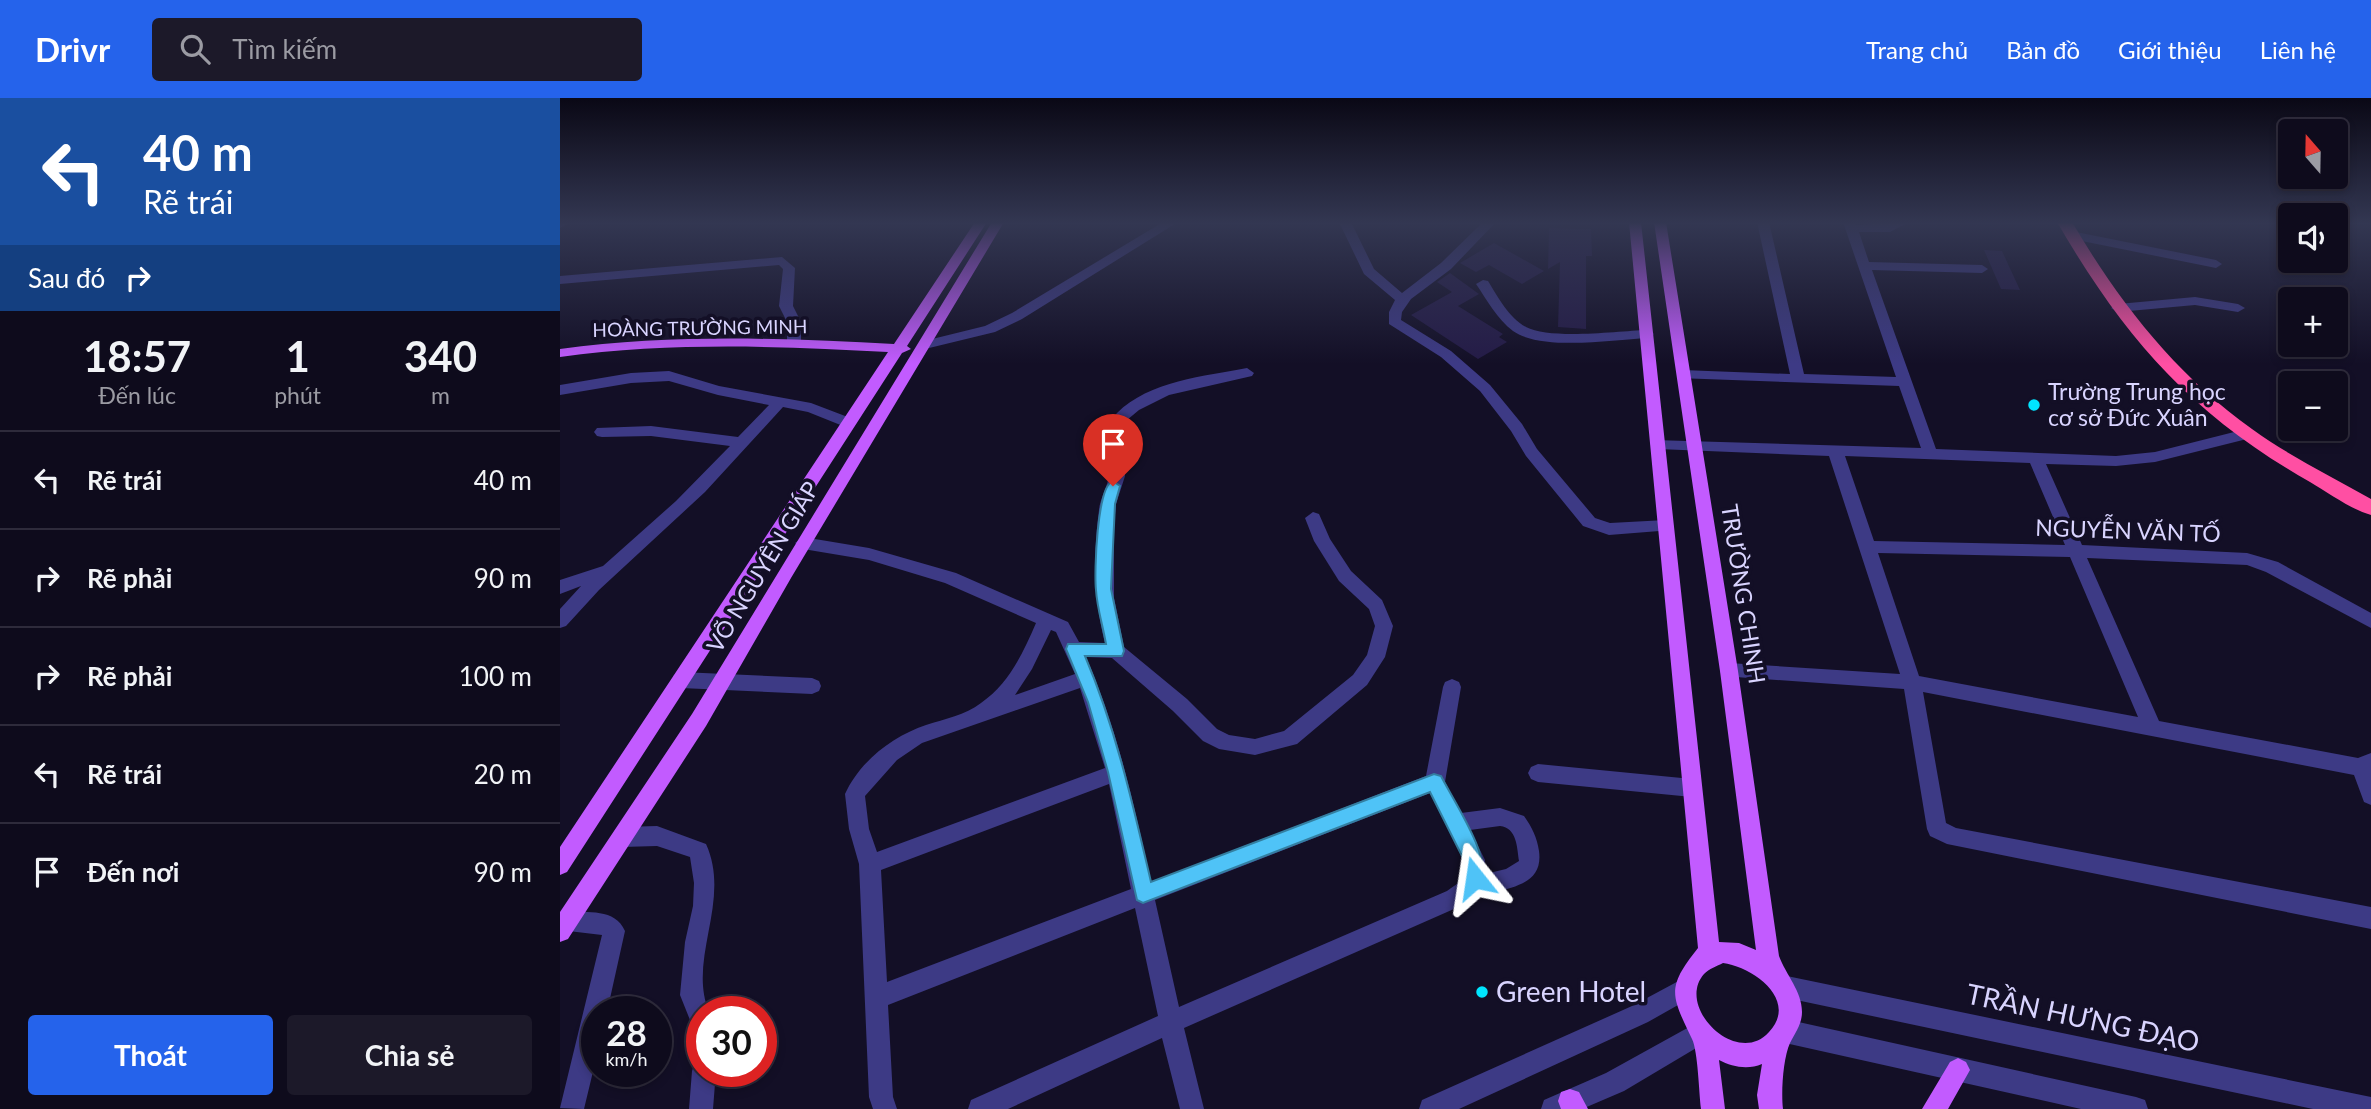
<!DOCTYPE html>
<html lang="vi">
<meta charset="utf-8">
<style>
:root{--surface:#0e0b1c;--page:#1c1929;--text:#f1f3f6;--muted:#9b9ba3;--line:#2e2b3b;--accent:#2563eb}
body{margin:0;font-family:Lato,sans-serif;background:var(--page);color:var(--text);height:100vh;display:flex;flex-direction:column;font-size:26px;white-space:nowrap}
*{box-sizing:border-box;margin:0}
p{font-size:23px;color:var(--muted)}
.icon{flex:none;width:38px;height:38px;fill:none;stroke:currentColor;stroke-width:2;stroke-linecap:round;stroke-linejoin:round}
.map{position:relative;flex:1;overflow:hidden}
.drawer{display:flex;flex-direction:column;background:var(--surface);width:560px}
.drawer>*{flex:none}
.banner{background:#1a4fa0;color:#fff;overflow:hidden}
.needle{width:46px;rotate:340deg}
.controls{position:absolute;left:1718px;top:21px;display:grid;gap:14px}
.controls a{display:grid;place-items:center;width:70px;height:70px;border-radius:7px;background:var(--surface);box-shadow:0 4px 10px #0003,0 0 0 2px var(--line);font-size:35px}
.speed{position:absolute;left:21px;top:898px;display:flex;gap:14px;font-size:35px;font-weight:700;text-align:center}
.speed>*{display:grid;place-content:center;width:91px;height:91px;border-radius:50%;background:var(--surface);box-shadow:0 4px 10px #0003,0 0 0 2px var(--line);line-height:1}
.speed small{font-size:18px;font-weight:400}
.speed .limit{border:10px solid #d22;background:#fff;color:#111}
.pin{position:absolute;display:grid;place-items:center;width:60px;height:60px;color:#fff;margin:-72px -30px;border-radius:50% 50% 50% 0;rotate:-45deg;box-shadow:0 0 7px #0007}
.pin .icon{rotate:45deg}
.me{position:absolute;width:77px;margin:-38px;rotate:345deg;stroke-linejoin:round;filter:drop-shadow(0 0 5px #0008)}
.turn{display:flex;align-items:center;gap:24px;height:147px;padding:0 28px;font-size:32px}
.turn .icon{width:91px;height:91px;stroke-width:2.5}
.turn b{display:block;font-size:49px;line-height:60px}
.then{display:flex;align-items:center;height:66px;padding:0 28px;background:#0003;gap:14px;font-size:26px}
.eta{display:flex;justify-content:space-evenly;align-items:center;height:119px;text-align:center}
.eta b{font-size:42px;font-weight:700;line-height:49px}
.cta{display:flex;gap:14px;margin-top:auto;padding:14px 28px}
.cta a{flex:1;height:80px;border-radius:7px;background:var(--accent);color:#fff;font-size:28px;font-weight:700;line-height:80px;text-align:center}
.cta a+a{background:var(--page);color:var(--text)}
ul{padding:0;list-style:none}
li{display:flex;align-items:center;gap:21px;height:98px;padding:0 28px;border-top:2px solid var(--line)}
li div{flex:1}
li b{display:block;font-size:26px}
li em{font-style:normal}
header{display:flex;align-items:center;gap:42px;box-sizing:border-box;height:98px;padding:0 35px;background:var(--accent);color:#fff}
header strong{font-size:33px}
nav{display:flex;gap:38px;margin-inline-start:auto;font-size:24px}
.search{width:490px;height:63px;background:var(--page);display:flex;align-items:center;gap:18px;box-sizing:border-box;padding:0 24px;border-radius:7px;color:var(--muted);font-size:26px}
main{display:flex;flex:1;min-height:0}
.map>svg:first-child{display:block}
</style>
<header>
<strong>Drivr</strong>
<div class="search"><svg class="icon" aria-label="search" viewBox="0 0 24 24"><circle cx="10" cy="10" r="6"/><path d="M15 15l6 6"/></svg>Tìm kiếm</div>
<nav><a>Trang chủ</a><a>Bản đồ</a><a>Giới thiệu</a><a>Liên hệ</a></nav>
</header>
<main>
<section class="drawer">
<div class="banner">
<div class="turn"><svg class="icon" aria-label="left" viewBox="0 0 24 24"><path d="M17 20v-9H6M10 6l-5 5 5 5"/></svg><div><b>40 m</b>Rẽ trái</div></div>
<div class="then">Sau đó<svg class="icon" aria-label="right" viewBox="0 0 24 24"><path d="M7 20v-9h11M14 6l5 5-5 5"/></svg></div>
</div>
<div class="eta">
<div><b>18:57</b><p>Đến lúc</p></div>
<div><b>1</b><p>phút</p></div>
<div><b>340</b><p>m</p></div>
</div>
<ul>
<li><svg class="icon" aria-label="left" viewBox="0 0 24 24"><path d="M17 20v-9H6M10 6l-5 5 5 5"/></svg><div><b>Rẽ trái</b></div><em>40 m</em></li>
<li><svg class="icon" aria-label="right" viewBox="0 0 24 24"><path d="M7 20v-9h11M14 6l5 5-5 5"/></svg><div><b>Rẽ phải</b></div><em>90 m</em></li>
<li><svg class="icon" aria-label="right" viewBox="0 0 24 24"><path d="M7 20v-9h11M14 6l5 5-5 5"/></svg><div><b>Rẽ phải</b></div><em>100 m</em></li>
<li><svg class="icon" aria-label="left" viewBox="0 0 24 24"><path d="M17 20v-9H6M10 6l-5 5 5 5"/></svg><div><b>Rẽ trái</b></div><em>20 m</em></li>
<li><svg class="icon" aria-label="arrive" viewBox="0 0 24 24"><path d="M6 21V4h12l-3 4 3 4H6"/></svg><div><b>Đến nơi</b></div><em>90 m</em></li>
</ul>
<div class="cta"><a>Thoát</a><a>Chia sẻ</a></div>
</section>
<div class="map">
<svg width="1811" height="1011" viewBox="0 0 1811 1011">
<rect width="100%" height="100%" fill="#130f26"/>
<path fill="#241b47" d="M989,130L1031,131L1032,158H1026V231L998,229L1000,164L988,171Z
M934,145L984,173L962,186L929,167L916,174L900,165Z
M1424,152L1442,153L1460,192L1441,191Z
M890,175L919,196L898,208L943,236L939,239L947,244L918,261L851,217L892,194L877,184Z"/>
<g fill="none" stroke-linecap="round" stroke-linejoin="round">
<path fill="#3d3a85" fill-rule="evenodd" d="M0,124H12L0,130Z
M603,124H618L462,221L435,234L365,251L358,247L360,244L425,228L452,215Z
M779,124H791L814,171L842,195L881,165L923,124H936L891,171L851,201L842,214L841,222L891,253L930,287L962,326L977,351L1035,420L1050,425L1106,422L1114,428L1112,432L1049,437L1023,428L966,358L951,333L920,293L881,259L829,226V214L835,202L804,176Z
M1197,124H1209L1244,276L1336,279L1283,124H1295L1296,127L1349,124L1330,134H1299L1309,164L1422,167L1428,171L1422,175L1312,172L1376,351L1556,358L1595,354L1686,331L1691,332L1694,336L1691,340L1595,364L1556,368L1486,366L1522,447L1687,455L1718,464L1811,515V530L1706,474L1687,467L1527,460L1599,623L1798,660L1811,655V707L1804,704L1794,677L1363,594L1386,725L1396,730L1811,809V831L1387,746L1370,738L1367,731L1344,591L1162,578L1160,573L1162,568L1169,565L1340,576L1269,358L1098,351L1090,346L1093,342L1361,350L1339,288L1117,280V274L1122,272L1230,276ZM1285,358L1470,365L1505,447L1314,443ZM1318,455L1510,459L1578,619L1359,578Z
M1511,133L1656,162L1662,166L1656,170L1507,140L1505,137Z
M222,159L235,170L233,208L241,224V245L234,249L227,245V224L219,208L223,171L219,167L0,186V178Z
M923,182L928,183C938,199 949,220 966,229C990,242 1059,233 1087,232L1094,236L1087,240C1053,242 981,253 953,233C937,221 927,202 916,186Z
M1635,199L1678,206L1685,210L1678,214L1635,207L1558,214L1551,210L1558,206Z
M687,270L694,275L692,278L609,297L579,312L567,322L561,339L565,378L556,406L554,428V500L564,549L627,601L657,631L669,637L695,641L724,633L793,577L807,557L815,528L809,511L779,483L754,443L745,420L753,414L759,416L770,441L791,473L822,502L833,528L825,559L807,587L737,646L695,657L659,651L643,643L613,613L552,560L526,559C557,630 574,706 591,784L866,678L883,589L885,584L892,581L899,584L901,589L885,684L901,715L940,710L964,718C972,729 977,740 979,753C985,797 928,788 903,807L624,930L644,1011H620L602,940L448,1011H408L411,1002L598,918L575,810L328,907L333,999L337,1011H313L309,999L299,766L289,731L285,696C300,663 333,638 366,627C385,621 405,617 421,605C449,586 463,555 476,525L385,485L309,462L243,451L235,445L243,439L309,450L396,475L508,524L519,544L545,545C534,502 533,456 539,412C540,400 548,389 549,376C551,354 539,334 557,315C589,283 645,278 687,270ZM491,532L496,534L515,576L455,597L472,571ZM520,590L545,670L317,754L309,731L305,698L337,662L362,645ZM549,686L571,791L327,884L321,772ZM870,695C878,711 909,762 904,778C902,784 892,789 887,793L619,909L595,802ZM940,728C957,730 957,749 959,763L946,771L925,776V762L910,732Z
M109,273L159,288L251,305L293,321L295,325L288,330L248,314L223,309L145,394L39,492L6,528L0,530V511L21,488L0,496V482L43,468L116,403L170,348L91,338L42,339L37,338L34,334L37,330L91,328L178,339L209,307L158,297L109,283L71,285L0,297V287L71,275Z
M121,574L252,580L259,583L261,588L259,593L252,596L121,590L114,587L112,582L114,577Z
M978,666L1132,681L1139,684L1142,690L1139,696L1132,699L978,684L971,681L968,675L971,669Z
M97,728L146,746C172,803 127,861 149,914H142V936L134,932L120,897L125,844L133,808L134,785L130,759L97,748L62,749L55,746L52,739L55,732L62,729Z
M6,813C28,815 55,810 65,833L47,914H37V957L24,1011L0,1010L42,837L0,832V816Z
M1222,877L1811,999V1011H1753L1222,899L1214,896L1211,888L1214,880Z
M1126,879L1134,882L1137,890L1134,898L1088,924L899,1011H859L862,1002L1072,908Z
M1225,921L1576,999L1585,1002L1588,1011H1521L1225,945L1217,941L1213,933L1217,925Z
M1140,923L1148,927L1152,935L1148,943L1064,993L1022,1011H981L984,1002L1046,975Z
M142,962V973H156L153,1011H129L132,973L135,964Z"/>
<path fill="#c25bff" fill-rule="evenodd" d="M415,124H427L347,248L351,251L342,255L7,774L0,777V749L328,254C219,248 109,244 0,259V251C111,236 223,240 334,246Z
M432,124H444L231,480L146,628L8,841L0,844V814L132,616Z
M1069,124H1081L1159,844L1179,845L1196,852L1160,573L1094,124H1106L1178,573L1219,858C1226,877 1242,893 1242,914C1242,926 1235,935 1230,945C1223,960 1221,995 1223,1011H1199L1197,997L1202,966C1188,972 1172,969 1159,962L1165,1011H1141C1139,996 1138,953 1132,941C1111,897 1106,890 1138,850ZM1163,865C1193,869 1239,902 1209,934C1177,970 1115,909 1144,876C1149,871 1157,868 1163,865Z
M1398,960L1406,964L1410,972L1388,1011H1362L1390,964Z
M1010,991L1019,994L1028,1011H1001L998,1003L1001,994Z"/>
<path fill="#ff4fa3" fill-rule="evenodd" d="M1497,124H1512C1559,204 1616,277 1692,331C1729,358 1771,378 1811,401V417C1790,411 1769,395 1750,384C1632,317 1565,241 1497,124Z"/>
</g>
<linearGradient id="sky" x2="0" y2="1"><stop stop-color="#0a0815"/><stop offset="0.47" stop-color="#333752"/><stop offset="1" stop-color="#333752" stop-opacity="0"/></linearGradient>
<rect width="1811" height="266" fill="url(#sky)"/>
<path fill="#4fc3f7" stroke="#337fa1" stroke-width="2" d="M553,383L560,388L555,406L551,491L564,553L562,558H525C556,631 573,707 591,784L874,676L881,678C893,702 933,761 922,787L915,789L908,787L904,762L870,694L583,805L577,802L548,674L528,604L506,551L508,546H546C543,528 537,510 536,492C534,475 537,387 553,383Z"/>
<g fill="#00e5ff" stroke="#130f26" stroke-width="2.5">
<circle cx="1474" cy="307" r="7"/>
<circle cx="922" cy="894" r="7"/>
</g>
<g text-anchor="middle" stroke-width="7" stroke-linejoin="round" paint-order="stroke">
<g font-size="19" fill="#d9d4ff" stroke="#130f26">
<text transform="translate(140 230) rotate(-1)" y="7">HOÀNG TRƯỜNG MINH</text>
</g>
<g font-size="23" fill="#d9d4ff" stroke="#130f26" text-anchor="start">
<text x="1488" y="302">Trường Trung học<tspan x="1488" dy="26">cơ sở Đức Xuân</tspan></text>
</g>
<g font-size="23" fill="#d9d4ff" stroke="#130f26">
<text transform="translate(1568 433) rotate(2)" y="8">NGUYỄN VĂN TỐ</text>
<text transform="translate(203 469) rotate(-59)" y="8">VÕ NGUYÊN GIÁP</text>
<text transform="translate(1183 496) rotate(81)" y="8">TRƯỜNG CHINH</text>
</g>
<g font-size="28" fill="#d9d4ff" stroke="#130f26" text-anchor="start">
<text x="936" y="904">Green Hotel</text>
</g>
<g font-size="28" fill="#d9d4ff" stroke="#130f26">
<text transform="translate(1523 920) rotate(12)" y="10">TRẦN HƯNG ĐẠO</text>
</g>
</g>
</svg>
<div class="controls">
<a><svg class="needle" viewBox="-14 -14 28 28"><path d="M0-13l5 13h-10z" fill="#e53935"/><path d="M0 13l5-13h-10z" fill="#9b9ba3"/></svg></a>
<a><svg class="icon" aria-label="sound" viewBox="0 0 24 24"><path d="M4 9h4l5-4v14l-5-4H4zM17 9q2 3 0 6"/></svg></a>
<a>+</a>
<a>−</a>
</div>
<div class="speed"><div>28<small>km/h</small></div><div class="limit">30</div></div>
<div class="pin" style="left:553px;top:388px;background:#d93025"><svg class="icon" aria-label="arrive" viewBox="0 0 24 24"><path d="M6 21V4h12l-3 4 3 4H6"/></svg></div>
<svg class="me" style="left:915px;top:780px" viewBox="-20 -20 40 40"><path d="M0-17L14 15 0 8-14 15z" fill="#4fc3f7" stroke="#fff" stroke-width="4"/></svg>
</div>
</main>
